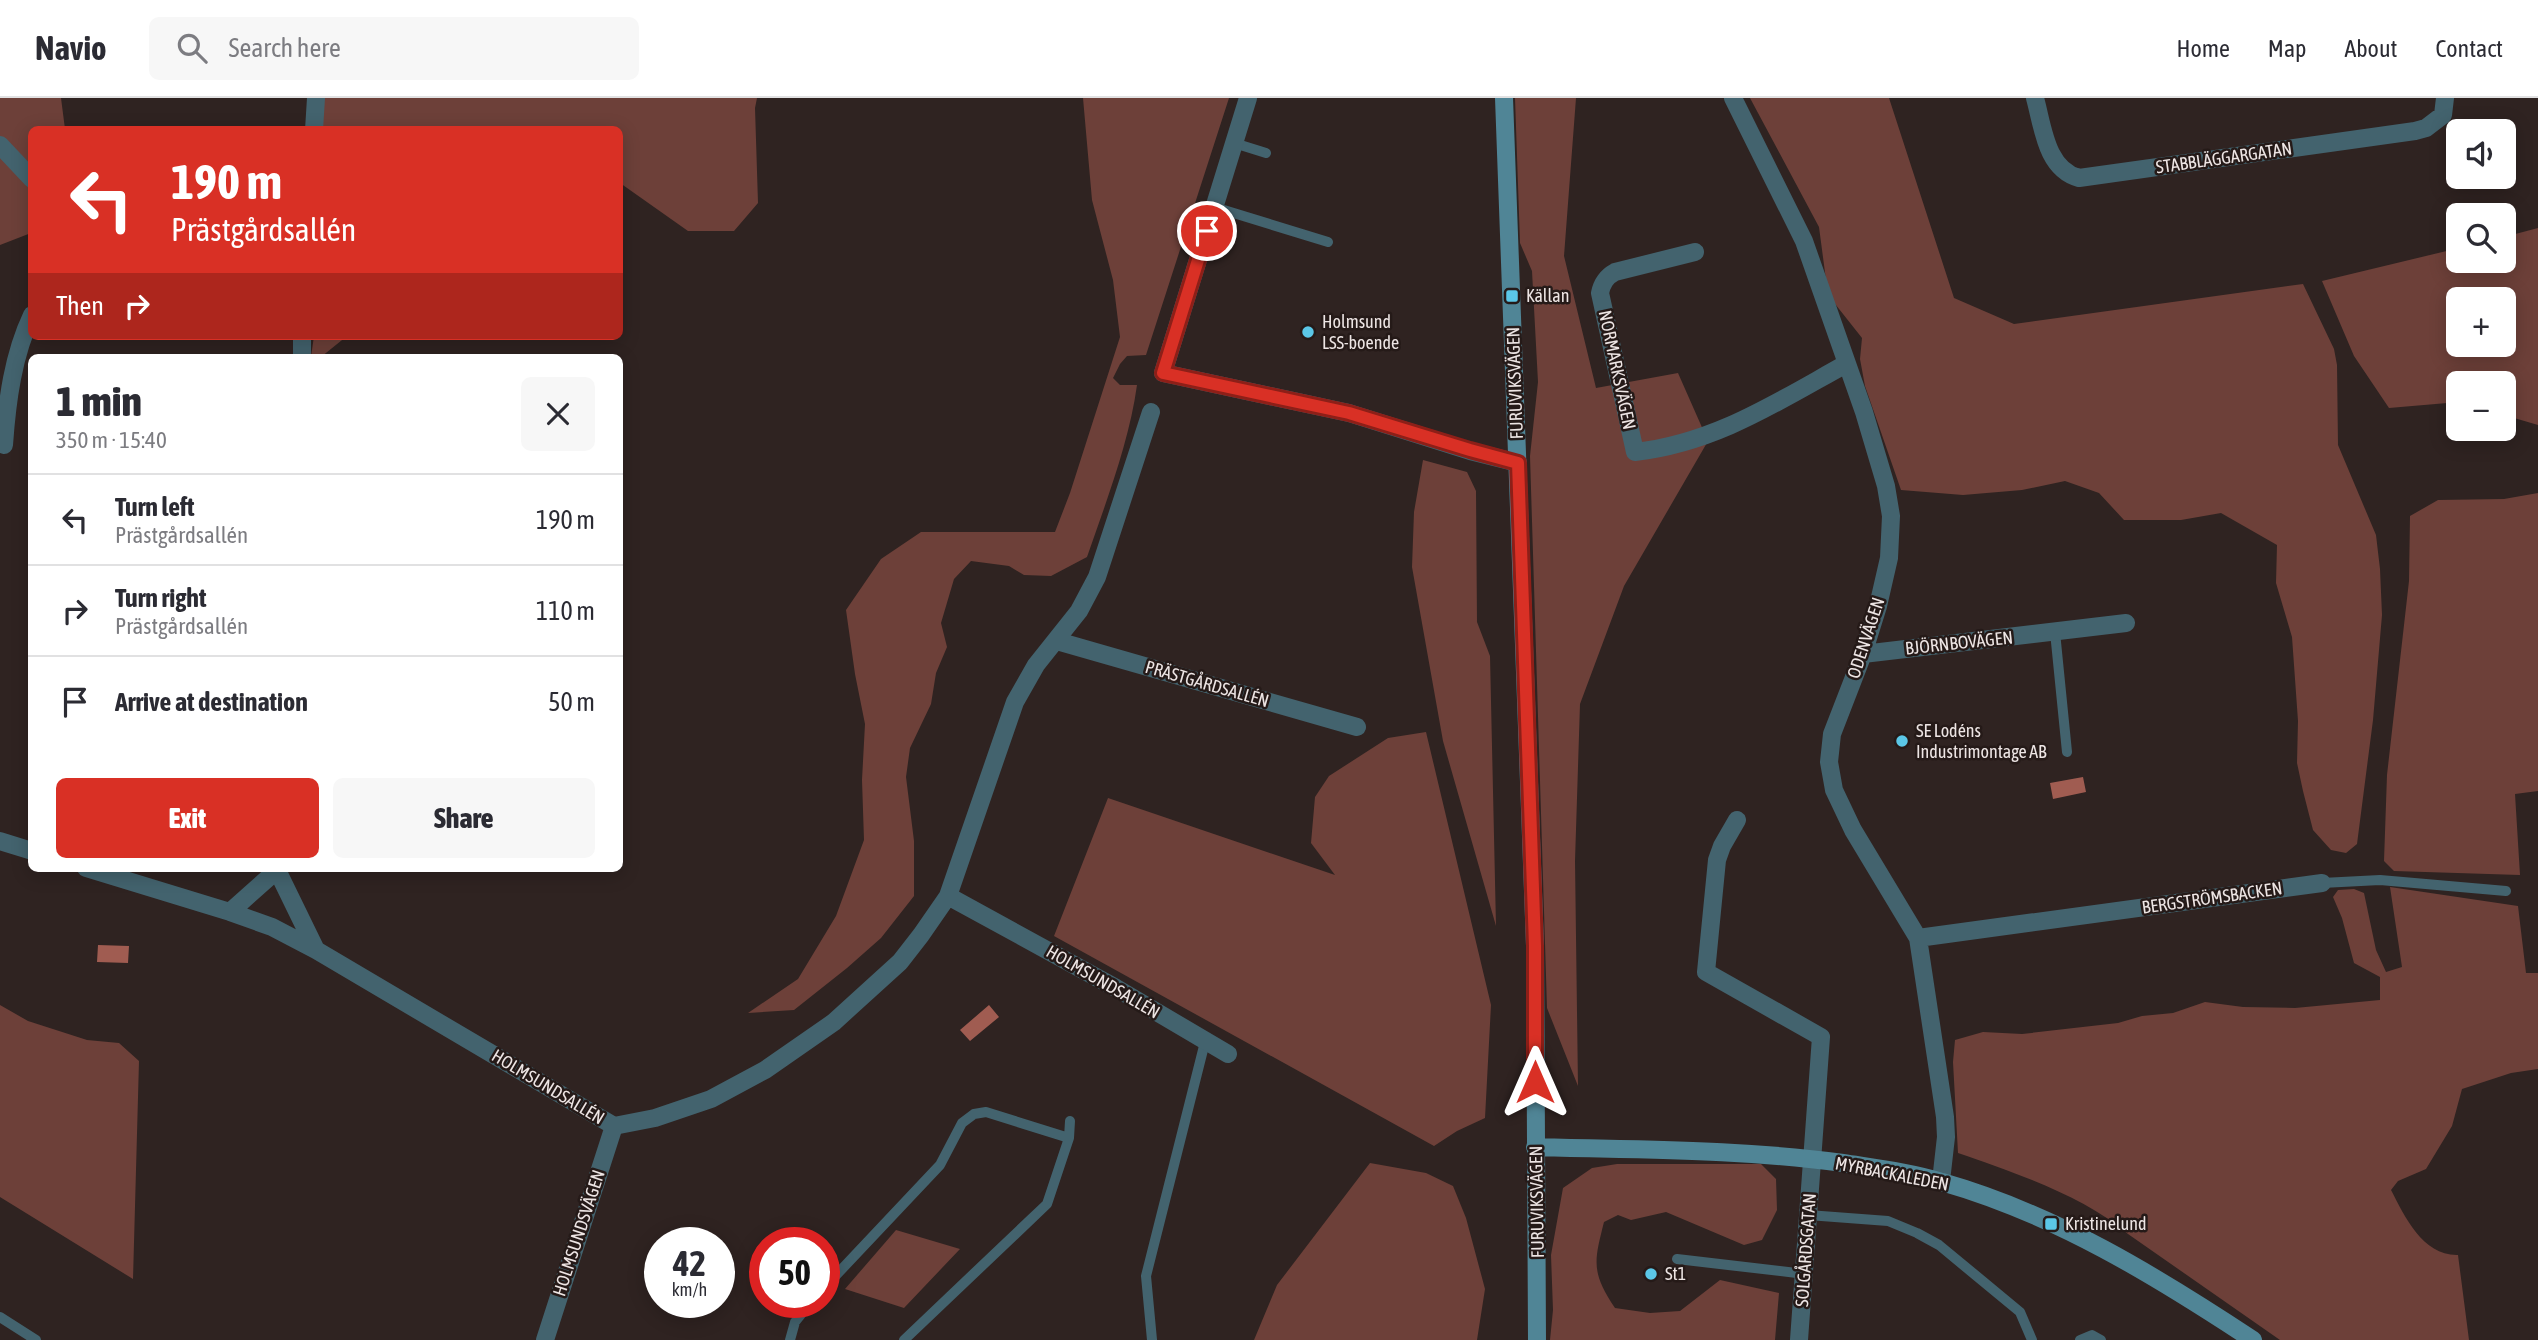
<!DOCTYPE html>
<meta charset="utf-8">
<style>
:root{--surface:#fff;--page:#f7f7f7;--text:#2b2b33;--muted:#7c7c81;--line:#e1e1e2;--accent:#d93025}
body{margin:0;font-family:"Asap Condensed",sans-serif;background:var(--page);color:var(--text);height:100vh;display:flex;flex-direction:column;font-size:26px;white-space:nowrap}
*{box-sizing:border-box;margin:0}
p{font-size:23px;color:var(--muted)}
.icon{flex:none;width:38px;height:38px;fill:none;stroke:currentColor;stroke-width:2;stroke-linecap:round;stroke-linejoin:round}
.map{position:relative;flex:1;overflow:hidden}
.side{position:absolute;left:28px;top:256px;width:595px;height:518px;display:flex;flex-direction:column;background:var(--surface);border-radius:10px;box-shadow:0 4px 18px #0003}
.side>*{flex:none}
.banner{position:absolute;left:28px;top:28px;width:595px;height:214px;border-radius:10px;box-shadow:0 4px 18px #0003;background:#d93025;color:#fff;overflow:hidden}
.buttons{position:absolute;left:2446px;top:21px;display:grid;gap:14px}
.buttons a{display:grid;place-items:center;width:70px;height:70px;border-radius:10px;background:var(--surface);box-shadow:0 4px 18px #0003;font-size:35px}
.speed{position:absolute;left:644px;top:1129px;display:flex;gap:14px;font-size:35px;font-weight:700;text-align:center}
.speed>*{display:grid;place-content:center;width:91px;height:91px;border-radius:50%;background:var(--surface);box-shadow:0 4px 18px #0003;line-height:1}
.speed small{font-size:18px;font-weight:400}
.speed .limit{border:10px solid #d22;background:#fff;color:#111}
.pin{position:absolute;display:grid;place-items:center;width:60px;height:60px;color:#fff;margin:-30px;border:4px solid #fff;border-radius:50%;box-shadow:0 2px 7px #0007}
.me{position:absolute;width:77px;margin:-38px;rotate:0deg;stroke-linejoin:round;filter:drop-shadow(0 0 5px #0008)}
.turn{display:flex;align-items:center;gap:24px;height:147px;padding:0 28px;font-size:32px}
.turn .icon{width:91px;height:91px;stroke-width:2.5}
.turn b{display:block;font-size:49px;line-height:60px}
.then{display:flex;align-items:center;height:66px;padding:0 28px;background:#0003;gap:14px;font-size:26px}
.round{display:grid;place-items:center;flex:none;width:74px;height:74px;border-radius:10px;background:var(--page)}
.headline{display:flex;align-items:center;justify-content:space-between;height:119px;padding:0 28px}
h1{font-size:42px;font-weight:800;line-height:52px}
.action{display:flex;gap:14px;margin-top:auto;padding:14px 28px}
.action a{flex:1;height:80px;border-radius:10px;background:var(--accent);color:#fff;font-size:28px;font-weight:800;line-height:80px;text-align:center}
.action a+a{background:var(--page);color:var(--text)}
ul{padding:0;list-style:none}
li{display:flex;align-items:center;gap:21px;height:91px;padding:0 28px;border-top:2px solid var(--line)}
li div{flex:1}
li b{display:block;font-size:26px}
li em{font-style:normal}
header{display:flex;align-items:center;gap:42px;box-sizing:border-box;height:98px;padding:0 35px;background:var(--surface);border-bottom:2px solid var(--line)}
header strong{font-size:33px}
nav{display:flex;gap:38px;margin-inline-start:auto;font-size:24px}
.search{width:490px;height:63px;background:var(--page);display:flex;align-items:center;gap:18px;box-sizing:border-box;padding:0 24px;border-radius:10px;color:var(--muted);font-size:26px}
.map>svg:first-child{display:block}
</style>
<header>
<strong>Navio</strong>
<div class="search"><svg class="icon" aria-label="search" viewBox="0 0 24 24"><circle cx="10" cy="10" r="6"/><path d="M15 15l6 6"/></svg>Search here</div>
<nav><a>Home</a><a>Map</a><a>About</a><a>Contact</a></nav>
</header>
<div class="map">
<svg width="2538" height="1242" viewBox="0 0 2538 1242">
<rect width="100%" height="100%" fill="#2f2321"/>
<path fill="#6d4039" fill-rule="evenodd" d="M0,0H61L65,31L32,32L31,135L0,147Z
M323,0H757L755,10L758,105L734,133H688L620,85V32H322Z
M1083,0H1229L1146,257L1127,258L1120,266L1113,280L1120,287H1137C1129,345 1106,404 1087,459L1051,478L1024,477L1009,468L971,463L954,481L941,525L947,549L936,575L931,606L910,650L906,679L914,743V798L881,840L847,870L794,912L748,915L798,881L836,818L864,742L862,682L865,626L855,576L846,512L881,461L921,434H1055L1070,395L1120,239L1113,182L1092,102Z
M1515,0H1576L1564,158L1596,290L1678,275L1708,343L1624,488L1580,606L1575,763L1578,988L1547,910L1530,358L1538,284L1532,173L1520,145Z
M1750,0H1889L1954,200L2014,226L2303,186L2334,251L2337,267L2338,347L2376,437L2380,471L2382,517L2373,622L2357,746L2346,755L2331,752L2313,732L2303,693L2297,665L2298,623L2292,539L2276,485L2277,447L2221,415L2181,422H2124L2099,395L2065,383L2022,392L1963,397L1901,392L1865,288L1860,261L1862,240L1828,197L1819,129Z
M2538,130V327L2504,317V285H2459V304L2389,310L2354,258L2322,183L2459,150V163H2504V139ZM2459,201H2504V247H2459Z
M314,238H347L321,259H311Z
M1423,362L1467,374L1476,393L1477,524L1490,558L1496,828L1443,643L1412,469L1414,414Z
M2538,395V693L2515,696L2520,777L2394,773L2384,763L2387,677L2409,483L2410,418L2438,402L2504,401Z
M1426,634L1491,907L1485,1020L1457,1033L1434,1048L1054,838L1108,700L1335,777L1311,745L1315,699L1329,678L1388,640Z
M2390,789L2518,808L2526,875H2538V971L2511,975L2462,991L2452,1028L2426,1071L2398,1083L2391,1092C2405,1119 2423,1158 2458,1157L2469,1242H2280L2128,1136C2084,1098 2013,1074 1958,1055L1953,964L1955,942L1983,934L2022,936L2118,925L2142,918L2173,915L2205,904L2243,909L2295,910L2380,902V879L2354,865L2342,820L2333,799L2338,792L2354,791L2364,795L2376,852L2386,874L2402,869Z
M0,907L28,923L87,942L119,945L139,963L133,1181L0,1099Z
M1370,1065L1426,1075L1453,1088L1466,1120L1485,1191L1477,1242H1254L1277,1187Z
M1617,1066H1761L1776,1081L1777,1112L1762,1142L1744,1147L1666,1114L1631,1122L1618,1117L1604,1124C1594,1164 1591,1174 1615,1210L1650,1215L1680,1213L1720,1182L1779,1195L1775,1242H1550L1553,1212L1551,1157L1563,1090L1592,1070Z
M896,1132L960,1151L904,1210L845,1191Z"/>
<path fill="#a05c51" d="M2083,679L2086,694L2053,701L2050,685Z
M98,847L129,848L128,865L97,864Z
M989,907L999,919L970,943L960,932Z"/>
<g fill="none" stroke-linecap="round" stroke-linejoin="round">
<path stroke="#43636e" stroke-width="10" d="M1234,45L1266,55
M1214,109L1328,144
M2055,534L2067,654
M2322,785L2380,782L2506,793
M1808,1117L1888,1123L1917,1135L1939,1147L2020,1214L2032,1242
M1677,1161L1805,1176
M824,1190L940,1067L962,1025L974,1016L986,1014L1069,1040L1070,1023
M0,1219L36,1242
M790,1242L795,1224L811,1204
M904,1242L1047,1106L1069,1040
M1152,1242L1146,1178L1205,944
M2080,1242L2092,1237L2101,1242"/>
<path stroke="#43636e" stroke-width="18" d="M1248,0L1163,275L1349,315L1470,353L1518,365
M1733,0L1804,143L1864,314L1886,388L1891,418L1889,460L1878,508L1863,556L1832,636L1829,664L1834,692L1853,732L1918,840L1945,1019L1946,1039L1941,1083
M2035,0C2043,29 2046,71 2079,80L2415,33L2426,30L2443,17L2445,0
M314,32L316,0
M0,47L32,81
M1695,154L1615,174C1606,179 1602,185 1600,195L1635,354C1715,345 1777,304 1846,266
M302,259V238
M4,347C7,303 13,257 32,217
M1057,543L1357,629
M1863,556L2126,525
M1737,722L1722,748L1717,762L1706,874L1821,939L1799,1242
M0,743L32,753
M86,770L230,814L272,829L316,852L614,1028L655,1020L711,1001L765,972L834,924L900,864L921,837L948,798L1015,604L1036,567L1079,513L1097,479L1151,314
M948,798L1116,890L1228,956
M230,814L277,772L316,852
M1918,840L2322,785
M545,1242L614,1028"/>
<path stroke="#508596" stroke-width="18" d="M1504,0L1535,848L1537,1242
M1535,1049C1638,1052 1741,1051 1843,1065C1875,1070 1910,1074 1942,1084C2055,1116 2156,1178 2253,1242"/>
</g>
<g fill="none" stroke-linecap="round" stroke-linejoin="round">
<defs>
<path id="route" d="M1207,133L1163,275L1349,315L1470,352L1518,365L1535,848V984"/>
</defs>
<use href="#route" stroke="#8d1f18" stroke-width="18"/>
<use href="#route" stroke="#d93025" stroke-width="12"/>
</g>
<g fill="#5bc7e7" stroke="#251a18" stroke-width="2.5">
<rect x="1505" y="191" width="14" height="14" rx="3.5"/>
<circle cx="1308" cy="234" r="7"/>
<circle cx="1902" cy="643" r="7"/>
<rect x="2044" y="1119" width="14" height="14" rx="3.5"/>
<circle cx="1651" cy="1176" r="7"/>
</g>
<g text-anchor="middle" stroke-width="5" stroke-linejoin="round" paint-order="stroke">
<g font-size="18" fill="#ede5e4" stroke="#251a18">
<text transform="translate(2224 60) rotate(-8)" y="6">STABBLÄGGARGATAN</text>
<text transform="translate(1617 272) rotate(78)" y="6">NORMARKSVÄGEN</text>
<text transform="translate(1515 285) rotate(-92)" y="6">FURUVIKSVÄGEN</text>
<text transform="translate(1866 540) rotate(-72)" y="6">ODENVÄGEN</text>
<text transform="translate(1959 545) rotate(-6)" y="6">BJÖRNBOVÄGEN</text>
<text transform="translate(1207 586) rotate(16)" y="6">PRÄSTGÅRDSALLÉN</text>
<text transform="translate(2212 800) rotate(-8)" y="6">BERGSTRÖMSBACKEN</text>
<text transform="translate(1103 884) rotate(30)" y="6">HOLMSUNDSALLÉN</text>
<text transform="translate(548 989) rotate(31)" y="6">HOLMSUNDSALLÉN</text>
<text transform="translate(1892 1076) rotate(11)" y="6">MYRBACKALEDEN</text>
<text transform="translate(1537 1104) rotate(-91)" y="6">FURUVIKSVÄGEN</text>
<text transform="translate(579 1135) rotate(-72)" y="6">HOLMSUNDSVÄGEN</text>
<text transform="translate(1806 1152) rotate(-86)" y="6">SOLGÅRDSGATAN</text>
</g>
<g font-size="18" fill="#ede5e4" stroke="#251a18" text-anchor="start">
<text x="1526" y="204">Källan</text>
<text x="1322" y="230">Holmsund<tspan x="1322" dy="21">LSS-boende</tspan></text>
<text x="1916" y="639">SE Lodéns<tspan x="1916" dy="21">Industrimontage AB</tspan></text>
<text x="2065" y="1132">Kristinelund</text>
<text x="1665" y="1182">St1</text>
</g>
</g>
</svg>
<div class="buttons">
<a><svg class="icon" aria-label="sound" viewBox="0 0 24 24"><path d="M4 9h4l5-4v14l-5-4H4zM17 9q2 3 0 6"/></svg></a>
<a><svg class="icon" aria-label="search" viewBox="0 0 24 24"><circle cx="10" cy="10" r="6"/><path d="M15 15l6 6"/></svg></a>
<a>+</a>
<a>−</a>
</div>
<div class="speed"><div>42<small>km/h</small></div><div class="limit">50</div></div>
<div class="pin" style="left:1207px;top:133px;background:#d93025"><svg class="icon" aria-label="arrive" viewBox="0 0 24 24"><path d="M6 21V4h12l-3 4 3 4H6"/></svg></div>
<svg class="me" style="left:1535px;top:984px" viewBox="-20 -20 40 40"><path d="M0-17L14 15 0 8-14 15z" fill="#d93025" stroke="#fff" stroke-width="4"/></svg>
<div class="banner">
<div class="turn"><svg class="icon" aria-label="left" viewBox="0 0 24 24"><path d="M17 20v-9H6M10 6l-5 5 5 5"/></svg><div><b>190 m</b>Prästgårdsallén</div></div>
<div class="then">Then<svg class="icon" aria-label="right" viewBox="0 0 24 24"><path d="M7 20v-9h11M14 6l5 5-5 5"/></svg></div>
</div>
<section class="side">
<div class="headline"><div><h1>1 min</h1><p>350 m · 15:40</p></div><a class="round"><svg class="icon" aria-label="close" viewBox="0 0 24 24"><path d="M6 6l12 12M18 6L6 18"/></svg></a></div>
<ul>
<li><svg class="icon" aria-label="left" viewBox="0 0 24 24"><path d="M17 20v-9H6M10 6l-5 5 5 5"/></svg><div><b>Turn left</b><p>Prästgårdsallén</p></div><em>190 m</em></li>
<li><svg class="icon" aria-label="right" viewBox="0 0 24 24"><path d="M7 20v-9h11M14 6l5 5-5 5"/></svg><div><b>Turn right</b><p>Prästgårdsallén</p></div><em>110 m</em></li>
<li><svg class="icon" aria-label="arrive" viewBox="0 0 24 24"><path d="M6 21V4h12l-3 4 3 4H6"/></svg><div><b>Arrive at destination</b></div><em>50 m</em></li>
</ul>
<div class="action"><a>Exit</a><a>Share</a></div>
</section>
</div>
